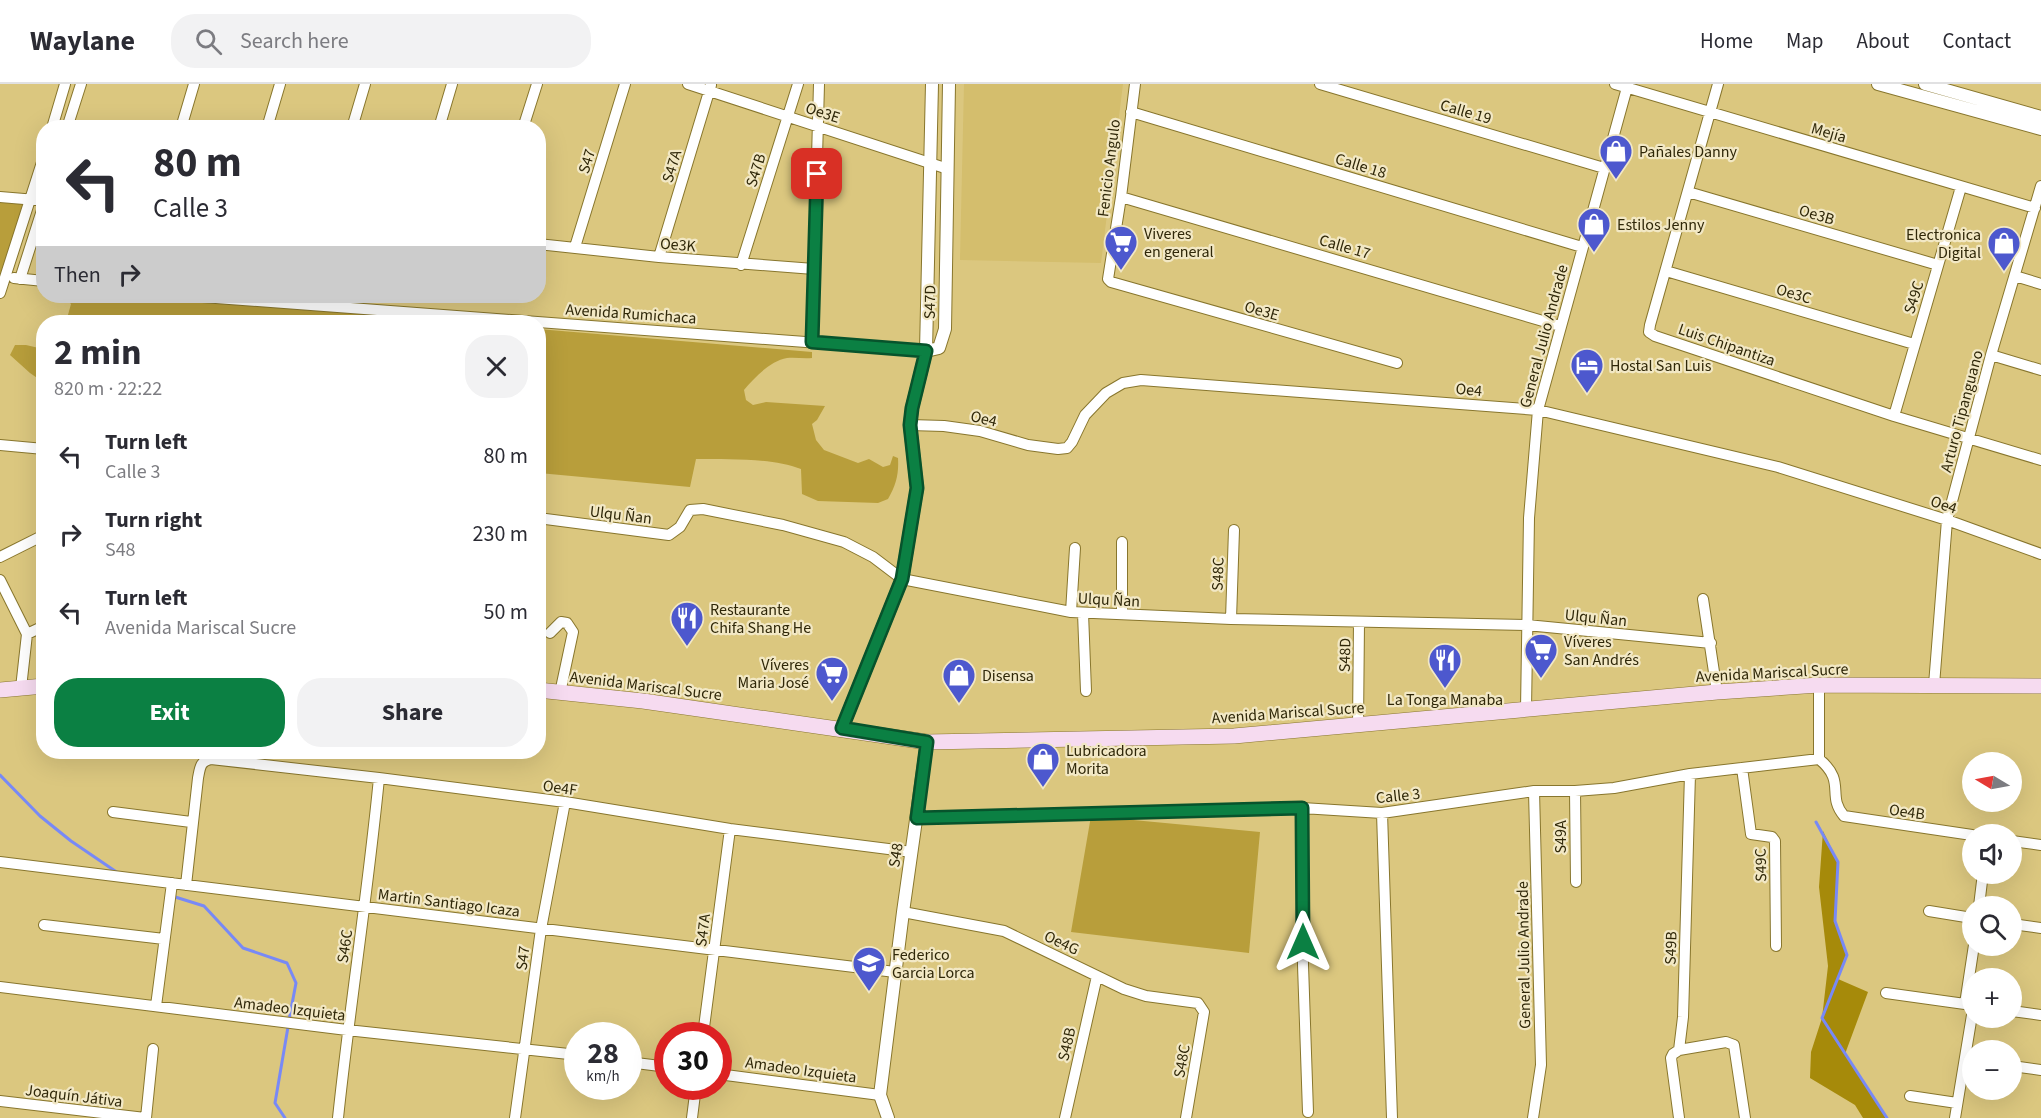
<!DOCTYPE html>
<meta charset="utf-8">
<style>
:root{--surface:#fff;--page:#f2f2f3;--text:#2b2b33;--muted:#7c7c81;--line:#e1e1e2;--accent:#0b8043}
body{margin:0;font-family:"Source Sans 3",sans-serif;background:var(--page);color:var(--text);height:100vh;display:flex;flex-direction:column;font-size:22px;white-space:nowrap}
*{box-sizing:border-box;margin:0}
p{font-size:20px;color:var(--muted)}
.icon{flex:none;width:33px;height:33px;fill:none;stroke:currentColor;stroke-width:2;stroke-linecap:round;stroke-linejoin:round}
.map{position:relative;flex:1;overflow:hidden}
.side{position:absolute;left:36px;top:231px;width:510px;height:444px;display:flex;flex-direction:column;background:var(--surface);border-radius:24px;box-shadow:0 6px 24px #0002}
.side>*{flex:none}
.hud{position:absolute;left:36px;top:36px;width:510px;height:183px;border-radius:24px;box-shadow:0 6px 24px #0002;background:#fff;color:var(--text);overflow:hidden}
.needle{width:39px;rotate:280deg}
.controls{position:absolute;left:1962px;top:668px;display:grid;gap:12px}
.controls a{display:grid;place-items:center;width:60px;height:60px;border-radius:50%;background:var(--surface);box-shadow:0 6px 24px #0002;font-size:30px}
.speed{position:absolute;left:564px;top:938px;display:flex;gap:12px;font-size:30px;font-weight:700;text-align:center}
.speed>*{display:grid;place-content:center;width:78px;height:78px;border-radius:50%;background:var(--surface);box-shadow:0 6px 24px #0002;line-height:1}
.speed small{font-size:15px;font-weight:400}
.speed .limit{border:9px solid #d22;background:#fff;color:#111}
.pin{position:absolute;display:grid;place-items:center;width:51px;height:51px;color:#fff;margin:-26px;border-radius:12px;box-shadow:0 3px 9px #0006}
.me{position:absolute;width:66px;margin:-33px;rotate:0deg;stroke-linejoin:round;filter:drop-shadow(0 0 4px #0008)}
.turn{display:flex;align-items:center;gap:21px;height:126px;padding:0 18px;font-size:27px}
.turn .icon{width:78px;height:78px;stroke-width:2.5}
.turn b{display:block;font-size:42px;line-height:51px}
.then{display:flex;align-items:center;height:57px;padding:0 18px;background:#0003;gap:12px;font-size:22px}
.round{display:grid;place-items:center;flex:none;width:63px;height:63px;border-radius:24px;background:var(--page)}
.overview{display:flex;align-items:center;justify-content:space-between;height:102px;padding:0 18px}
h1{font-size:36px;font-weight:700;line-height:45px}
.primary-button{display:flex;gap:12px;margin-top:auto;padding:12px 18px}
.primary-button a{flex:1;height:69px;border-radius:24px;background:var(--accent);color:#fff;font-size:24px;font-weight:700;line-height:69px;text-align:center}
.primary-button a+a{background:var(--page);color:var(--text)}
ul{padding:0;list-style:none}
li{display:flex;align-items:center;gap:18px;height:78px;padding:0 18px}
li div{flex:1}
li b{display:block;font-size:22px}
li em{font-style:normal}
header{display:flex;align-items:center;gap:36px;box-sizing:border-box;height:84px;padding:0 30px;background:var(--surface);border-bottom:2px solid var(--line)}
header strong{font-size:28px}
nav{display:flex;gap:33px;margin-inline-start:auto;font-size:21px}
.search{width:420px;height:54px;background:var(--page);display:flex;align-items:center;gap:15px;box-sizing:border-box;padding:0 21px;border-radius:24px;color:var(--muted);font-size:22px}
.map>svg:first-child{display:block}
</style>
<header>
<strong>Waylane</strong>
<div class="search"><svg class="icon" aria-label="search" viewBox="0 0 24 24"><circle cx="10" cy="10" r="6"/><path d="M15 15l6 6"/></svg>Search here</div>
<nav><a>Home</a><a>Map</a><a>About</a><a>Contact</a></nav>
</header>
<div class="map">
<svg width="2041" height="1034" viewBox="0 0 2041 1034">
<rect width="100%" height="100%" fill="#dbc77f"/>
<path fill="#d4be6d" d="M964,0H1123L1101,179L960,176Z"/>
<path fill="#b89e3b" d="M0,113L30,116L0,194Z
M64,212H112L468,238H66L71,220Z
M538,245L812,268V274C804,275 795,273 787,274C770,277 754,294 744,306L746,316L753,321L766,318L825,322L817,336L812,340L816,356L824,366L858,379L869,375L883,383L890,381L893,372L898,374C899,390 896,401 888,415L878,419L818,417L802,410L801,385C771,373 729,376 696,375L690,403L539,389Z
M15,261H26L43,265V298L30,289L10,271Z
M1091,732L1260,748L1249,869L1071,848Z"/>
<path fill="#a68a0a" d="M1823,747L1838,778L1835,837L1847,871L1838,895L1868,908L1845,970L1887,1034H1863L1855,1021L1810,994L1811,968L1822,934L1828,882L1819,803Z"/>
<g fill="none" stroke-linecap="round" stroke-linejoin="round">
<path stroke="#7889f6" stroke-width="3" d="M0,691L40,732L71,757L118,789
M1816,738L1838,778L1835,837L1847,871L1822,934L1887,1034
M172,812L204,822L243,864L287,879L296,899L289,936
M285,1034L275,1019L288,943"/>
<defs>
<path id="minor" d="M688,0L948,85
M1135,0L1121,113L1108,195L1111,198L1397,279
M1320,0L1604,84
M1615,0L2035,124
M1718,0L1650,241L1649,248L1655,252L1894,332L2041,376
M1131,28L1582,163
M52,44L65,0
M67,44L81,0
M181,44L194,0
M267,44L280,0
M352,44L365,0
M439,44L452,0
M523,44L537,0
M1688,108L1938,181
M0,113L36,116
M1121,113L1560,242
M538,160L659,173L814,185
M575,163L625,0
M659,173L711,1
M741,181L798,0
M1666,187L1914,260
M2015,192L2041,200
M14,194L44,197
M20,195L44,120
M0,209L44,72
M189,212L926,267
M812,258L819,0
M1991,271L2041,286
M1894,332L1961,103
M910,341L944,342L980,347L1028,361L1058,365L1067,364L1072,358L1085,331L1106,309L1123,299L1141,296L1538,326L1778,383L1947,436L2041,470
M0,361L44,365
M538,434L669,451L680,443L690,426L703,425L783,441L844,458L873,473L902,495L1071,528L1231,535L1527,541L1711,559
M1122,458V530
M0,473L44,451
M0,496L27,550L21,604
M1703,515L1717,608
M1071,528L1075,464
M1083,529L1086,607
M1231,535L1234,446
M550,549L561,538L567,539L573,548L560,609
M27,550L44,542
M1819,601V675
M1934,601L1947,436L1991,271L2041,102
M1526,625L1529,434L1538,326L1628,0
M1358,641L1359,538
M1742,684L1751,750L1772,753L1775,757L1776,862
M1575,707L1576,798
M1302,724L1303,881L1308,1028
M113,728L191,738
M1382,729L1392,1034
M917,734L1302,724L1382,729L1534,707H1575L1614,704L1690,690L1819,675C1847,698 1826,711 1844,732L1972,751
M2012,757L2041,761
M0,778L895,888
M186,801L198,694C200,684 200,677 211,675L379,694L565,718L730,745L912,768
M1979,822L1983,789
M1929,827L1972,834
M903,828L1004,847L1124,905L1146,912L1198,919L1204,928L1186,1034
M2012,840L2041,844
M44,841L164,855
M0,903L347,946L578,971
M1886,909L1972,921
M1965,920L1974,861
M156,922L172,799
M2012,927L2041,931
M703,951L730,745
M1679,966L1726,958L1734,961L1745,1034
M628,978L668,983
M2012,982L2041,986
M718,990L880,1011
M1910,1012L1957,1019
M0,1017L145,1034
M146,1034L153,965
M338,1034C350,920 368,808 379,694
M515,1034L541,845L565,718
M692,1034L696,1002
M1065,1034L1097,892
M1533,1034L1541,981L1534,707
M1679,1034L1671,974L1673,970L1679,966L1683,933L1690,690
M1955,1034L1972,931"/>
<path id="tertiary" d="M1878,0L2041,45
M1925,0L2041,33
M926,267L939,264L945,245L949,0
M842,644L902,495L917,404L910,341L912,324L926,267L932,0
M888,1034L880,1011L903,828L927,658"/>
<path id="secondary" d="M0,606L44,602
M538,606L643,617L927,658L1234,652L1717,608L1819,601L2041,602"/>
</defs>
<use href="#minor" stroke="#88762d" stroke-width="12"/>
<use href="#tertiary" stroke="#88762d" stroke-width="14"/>
<use href="#secondary" stroke="#88762d" stroke-width="16"/>
<use href="#minor" stroke="#fff" stroke-width="10"/>
<use href="#tertiary" stroke="#fff" stroke-width="12"/>
<use href="#secondary" stroke="#f6dbf0" stroke-width="15"/>
</g>
<g fill="none" stroke-linecap="round" stroke-linejoin="round">
<defs>
<path id="route" d="M817,90L812,258L926,267L912,324L910,341L917,404L902,495L842,644L927,658L917,734L1302,724L1303,858"/>
</defs>
<use href="#route" stroke="#07532c" stroke-width="15"/>
<use href="#route" stroke="#0b8043" stroke-width="10"/>
</g>
<defs>
<symbol id="shop-pin" viewBox="-11 -11 22 30"><path d="M0 17L-7.5 6A9.5 9.5 0 1 1 7.5 6Z" fill="#4d58ce" stroke="#f2e8c5"/><path d="M-5-2.5h2.3a2.7 3.5 0 0 1 5.4 0H5L5.5 6h-11ZM-1.5-2.5h3a1.5 2.3 0 0 0-3 0Z" fill="#fff"/></symbol>
<symbol id="supermarket-pin" viewBox="-11 -11 22 30"><path d="M0 17L-7.5 6A9.5 9.5 0 1 1 7.5 6Z" fill="#4d58ce" stroke="#f2e8c5"/><path d="M-6-5.5h2.5l.6 2H6L4.5 2H-2.5L-4.4-4H-6ZM-1.5 3.2a1.3 1.3 0 1 0 .1 0ZM3 3.2a1.3 1.3 0 1 0 .1 0Z" fill="#fff"/></symbol>
<symbol id="hotel-pin" viewBox="-11 -11 22 30"><path d="M0 17L-7.5 6A9.5 9.5 0 1 1 7.5 6Z" fill="#4d58ce" stroke="#f2e8c5"/><path d="M-6-4.5h1.5V1H6V5H4.5V3h-9V5H-6ZM-4 0a1.8 1.8 0 1 1 3.6 0ZM.5 0V-2.5h3Q6-2.5 6 0Z" fill="#fff"/></symbol>
<symbol id="restaurant-pin" viewBox="-11 -11 22 30"><path d="M0 17L-7.5 6A9.5 9.5 0 1 1 7.5 6Z" fill="#4d58ce" stroke="#f2e8c5"/><path d="M-5-6h1v4h1v-4h1v4h1v-4h1v5L-1.5 .5V6h-2V.5L-5-1ZM5-6V6H3V1.5H1.5Q1.5-4 5-6Z" fill="#fff"/></symbol>
<symbol id="school-pin" viewBox="-11 -11 22 30"><path d="M0 17L-7.5 6A9.5 9.5 0 1 1 7.5 6Z" fill="#4d58ce" stroke="#f2e8c5"/><path d="M0-5L7-2L0 1L-7-2ZM-4 1L0 2.5L4 1V4Q0 6-4 4Z" fill="#fff"/></symbol>
</defs>
<g fill-rule="evenodd">
<use href="#shop-pin" x="1597" y="48" width="38" height="52"/>
<use href="#shop-pin" x="1575" y="121" width="38" height="52"/>
<use href="#supermarket-pin" x="1102" y="139" width="38" height="52"/>
<use href="#shop-pin" x="1985" y="140" width="38" height="52"/>
<use href="#hotel-pin" x="1568" y="262" width="38" height="52"/>
<use href="#restaurant-pin" x="668" y="515" width="38" height="52"/>
<use href="#supermarket-pin" x="1522" y="547" width="38" height="52"/>
<use href="#restaurant-pin" x="1426" y="557" width="38" height="52"/>
<use href="#supermarket-pin" x="813" y="570" width="38" height="52"/>
<use href="#shop-pin" x="940" y="572" width="38" height="52"/>
<use href="#shop-pin" x="1024" y="656" width="38" height="52"/>
<use href="#school-pin" x="850" y="860" width="38" height="52"/>
</g>
<g text-anchor="middle" stroke-width="4.5" stroke-linejoin="round" paint-order="stroke">
<g font-size="16" fill="#2f2708" stroke="#f2e8c5">
<text transform="translate(1466 27) rotate(16)" y="6">Calle 19</text>
<text transform="translate(823 28) rotate(18)" y="6">Oe3E</text>
<text transform="translate(1829 48) rotate(16)" y="6">Mejía</text>
<text transform="translate(586 77) rotate(-73)" y="6">S47</text>
<text transform="translate(1361 81) rotate(17)" y="6">Calle 18</text>
<text transform="translate(671 82) rotate(-73)" y="6">S47A</text>
<text transform="translate(1108 84) rotate(-83)" y="6">Fenicio Angulo</text>
<text transform="translate(755 86) rotate(-73)" y="6">S47B</text>
<text transform="translate(1817 130) rotate(16)" y="6">Oe3B</text>
<text transform="translate(678 160) rotate(5)" y="6">Oe3K</text>
<text transform="translate(1345 162) rotate(16)" y="6">Calle 17</text>
<text transform="translate(1794 209) rotate(16)" y="6">Oe3C</text>
<text transform="translate(1913 213) rotate(-73)" y="6">S49C</text>
<text transform="translate(929 218) rotate(-89)" y="6">S47D</text>
<text transform="translate(1262 226) rotate(16)" y="6">Oe3E</text>
<text transform="translate(631 229) rotate(4)" y="6">Avenida Rumichaca</text>
<text transform="translate(1543 252) rotate(-75)" y="6">General Julio Andrade</text>
<text transform="translate(1727 260) rotate(19)" y="6">Luis Chipantiza</text>
<text transform="translate(1469 305) rotate(5)" y="6">Oe4</text>
<text transform="translate(1961 327) rotate(-75)" y="6">Arturo Tipanguano</text>
<text transform="translate(984 334) rotate(13)" y="6">Oe4</text>
<text transform="translate(1944 420) rotate(18)" y="6">Oe4</text>
<text transform="translate(621 430) rotate(7)" y="6">Ulqu Ñan</text>
<text transform="translate(1217 490) rotate(-88)" y="6">S48C</text>
<text transform="translate(1109 515) rotate(3)" y="6">Ulqu Ñan</text>
<text transform="translate(1596 533) rotate(6)" y="6">Ulqu Ñan</text>
<text transform="translate(1344 571) rotate(-89)" y="6">S48D</text>
<text transform="translate(1772 588) rotate(-3)" y="6">Avenida Mariscal Sucre</text>
<text transform="translate(646 601) rotate(7)" y="6">Avenida Mariscal Sucre</text>
<text transform="translate(1288 628) rotate(-4)" y="6">Avenida Mariscal Sucre</text>
<text transform="translate(560 703) rotate(8)" y="6">Oe4F</text>
<text transform="translate(1398 711) rotate(-6)" y="6">Calle 3</text>
<text transform="translate(1907 727) rotate(8)" y="6">Oe4B</text>
<text transform="translate(1560 753) rotate(-90)" y="6">S49A</text>
<text transform="translate(895 771) rotate(-81)" y="6">S48</text>
<text transform="translate(1760 781) rotate(-91)" y="6">S49C</text>
<text transform="translate(449 818) rotate(7)" y="6">Martin Santiago Icaza</text>
<text transform="translate(702 846) rotate(-83)" y="6">S47A</text>
<text transform="translate(1062 858) rotate(25)" y="6">Oe4G</text>
<text transform="translate(344 862) rotate(-82)" y="6">S46C</text>
<text transform="translate(1670 864) rotate(-88)" y="6">S49B</text>
<text transform="translate(1523 871) rotate(-91)" y="6">General Julio Andrade</text>
<text transform="translate(522 874) rotate(-83)" y="6">S47</text>
<text transform="translate(290 924) rotate(7)" y="6">Amadeo Izquieta</text>
<text transform="translate(1066 960) rotate(-77)" y="6">S48B</text>
<text transform="translate(1181 977) rotate(-80)" y="6">S48C</text>
<text transform="translate(801 985) rotate(8)" y="6">Amadeo Izquieta</text>
<text transform="translate(74 1011) rotate(7)" y="6">Joaquín Játiva</text>
</g>
<g font-size="16" fill="#2f2708" stroke="#f2e8c5" text-anchor="start">
<text x="1639" y="73">Pañales Danny</text>
<text x="1617" y="146">Estilos Jenny</text>
<text x="1144" y="155">Viveres<tspan x="1144" dy="18">en general</tspan></text>
<text x="1981" y="156" text-anchor="end">Electronica<tspan x="1981" dy="18">Digital</tspan></text>
<text x="1610" y="287">Hostal San Luis</text>
<text x="710" y="531">Restaurante<tspan x="710" dy="18">Chifa Shang He</tspan></text>
<text x="1564" y="563">Víveres<tspan x="1564" dy="18">San Andrés</tspan></text>
<text x="809" y="586" text-anchor="end">Víveres<tspan x="809" dy="18">Maria José</tspan></text>
<text x="982" y="597">Disensa</text>
<text x="1445" y="621" text-anchor="middle">La Tonga Manaba</text>
<text x="1066" y="672">Lubricadora<tspan x="1066" dy="18">Morita</tspan></text>
<text x="892" y="876">Federico<tspan x="892" dy="18">Garcia Lorca</tspan></text>
</g>
</g>
</svg>
<div class="controls">
<a><svg class="needle" viewBox="-14 -14 28 28"><path d="M0-13l5 13h-10z" fill="#e53935"/><path d="M0 13l5-13h-10z" fill="#7c7c81"/></svg></a>
<a><svg class="icon" aria-label="sound" viewBox="0 0 24 24"><path d="M4 9h4l5-4v14l-5-4H4zM17 9q2 3 0 6"/></svg></a>
<a><svg class="icon" aria-label="search" viewBox="0 0 24 24"><circle cx="10" cy="10" r="6"/><path d="M15 15l6 6"/></svg></a>
<a>+</a>
<a>−</a>
</div>
<div class="speed"><div>28<small>km/h</small></div><div class="limit">30</div></div>
<div class="pin" style="left:817px;top:90px;background:#d93025"><svg class="icon" aria-label="arrive" viewBox="0 0 24 24"><path d="M6 21V4h12l-3 4 3 4H6"/></svg></div>
<svg class="me" style="left:1303px;top:858px" viewBox="-20 -20 40 40"><path d="M0-17L14 15 0 8-14 15z" fill="#0b8043" stroke="#fff" stroke-width="4"/></svg>
<div class="hud">
<div class="turn"><svg class="icon" aria-label="left" viewBox="0 0 24 24"><path d="M17 20v-9H6M10 6l-5 5 5 5"/></svg><div><b>80 m</b>Calle 3</div></div>
<div class="then">Then<svg class="icon" aria-label="right" viewBox="0 0 24 24"><path d="M7 20v-9h11M14 6l5 5-5 5"/></svg></div>
</div>
<section class="side">
<div class="overview"><div><h1>2 min</h1><p>820 m · 22:22</p></div><a class="round"><svg class="icon" aria-label="close" viewBox="0 0 24 24"><path d="M6 6l12 12M18 6L6 18"/></svg></a></div>
<ul>
<li><svg class="icon" aria-label="left" viewBox="0 0 24 24"><path d="M17 20v-9H6M10 6l-5 5 5 5"/></svg><div><b>Turn left</b><p>Calle 3</p></div><em>80 m</em></li>
<li><svg class="icon" aria-label="right" viewBox="0 0 24 24"><path d="M7 20v-9h11M14 6l5 5-5 5"/></svg><div><b>Turn right</b><p>S48</p></div><em>230 m</em></li>
<li><svg class="icon" aria-label="left" viewBox="0 0 24 24"><path d="M17 20v-9H6M10 6l-5 5 5 5"/></svg><div><b>Turn left</b><p>Avenida Mariscal Sucre</p></div><em>50 m</em></li>
</ul>
<div class="primary-button"><a>Exit</a><a>Share</a></div>
</section>
</div>
